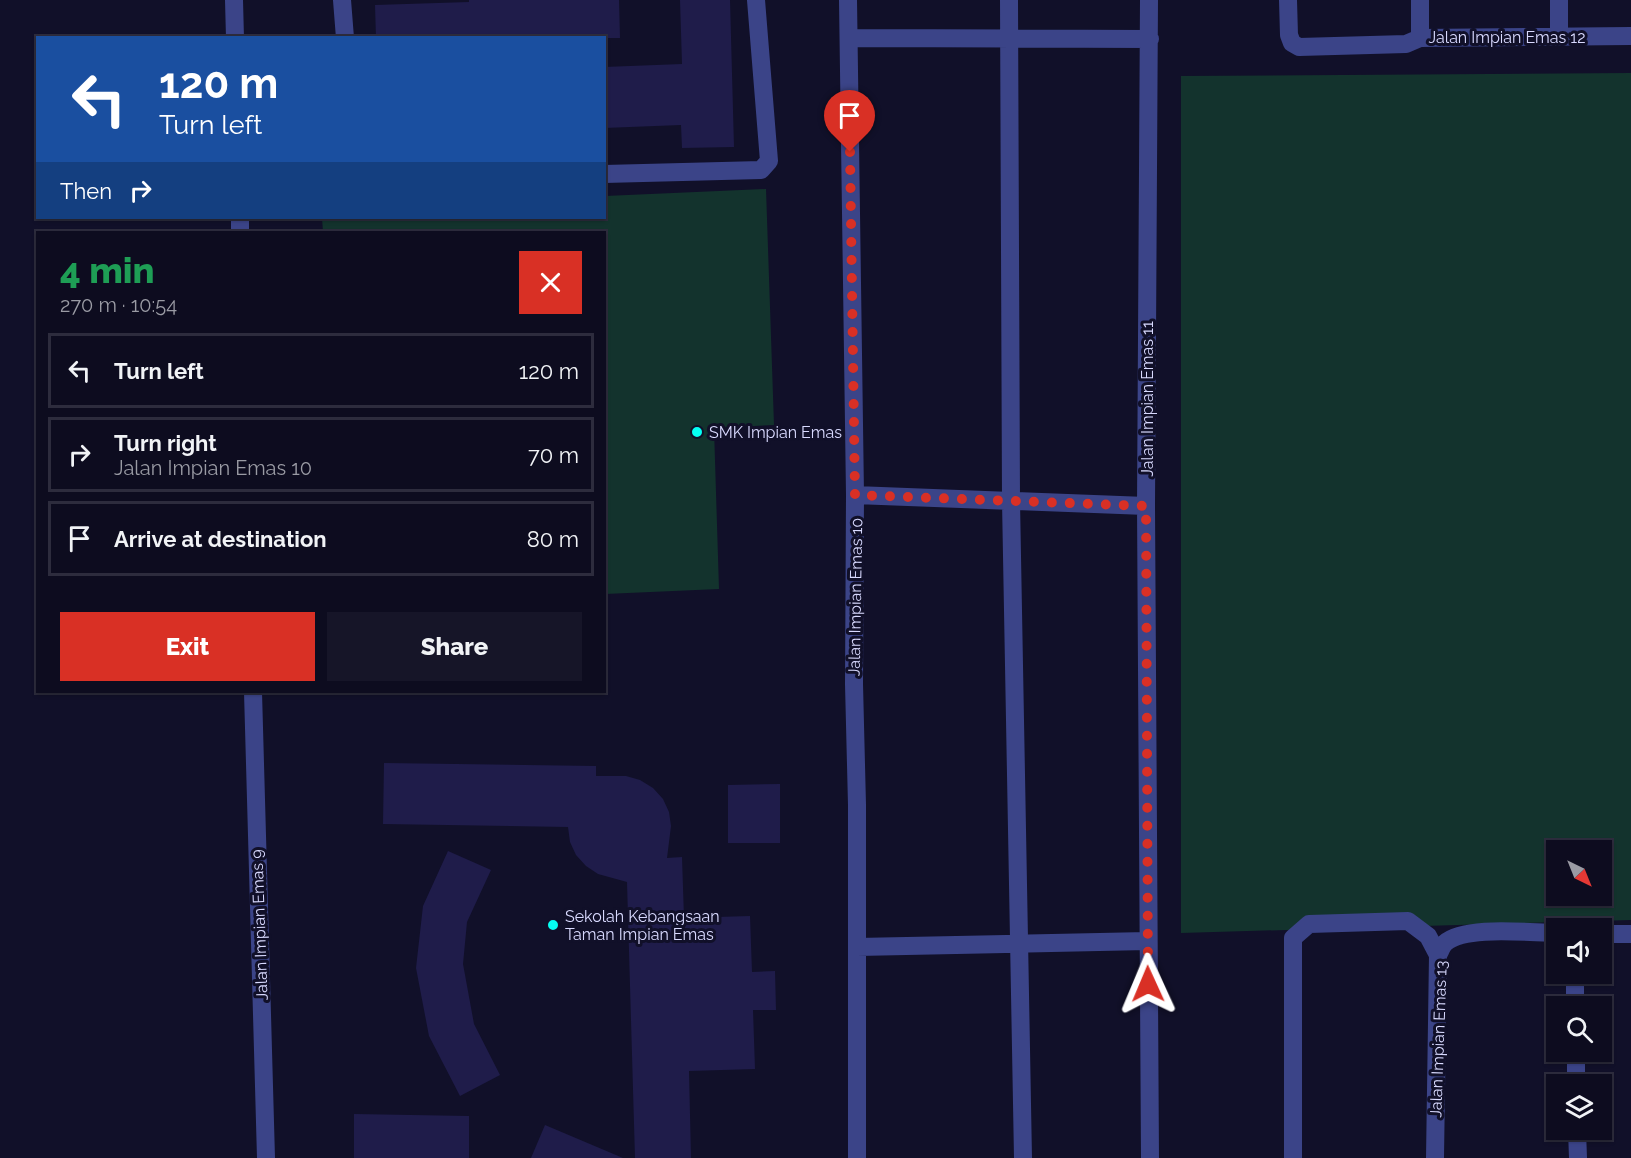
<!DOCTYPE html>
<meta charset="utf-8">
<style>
:root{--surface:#0d0c1f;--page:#161528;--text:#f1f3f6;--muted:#9a9ba4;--line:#2d2c3d;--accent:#d93025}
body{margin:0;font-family:Raleway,sans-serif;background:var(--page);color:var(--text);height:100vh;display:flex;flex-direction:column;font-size:22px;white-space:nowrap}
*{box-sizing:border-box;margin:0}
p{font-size:20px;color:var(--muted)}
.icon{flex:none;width:33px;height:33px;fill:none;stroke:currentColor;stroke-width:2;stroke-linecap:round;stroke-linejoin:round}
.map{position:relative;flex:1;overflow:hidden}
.side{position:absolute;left:36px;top:231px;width:570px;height:462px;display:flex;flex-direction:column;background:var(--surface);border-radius:0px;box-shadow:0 2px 4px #0004,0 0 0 2px var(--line)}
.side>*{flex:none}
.top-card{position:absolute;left:36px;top:36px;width:570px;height:183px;border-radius:0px;box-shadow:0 2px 4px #0004,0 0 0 2px var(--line);background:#1a4fa0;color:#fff;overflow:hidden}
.needle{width:39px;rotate:137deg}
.tools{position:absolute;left:1546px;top:840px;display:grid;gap:12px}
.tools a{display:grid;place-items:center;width:66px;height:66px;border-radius:0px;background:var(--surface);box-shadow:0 2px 4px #0004,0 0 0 2px var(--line);font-size:30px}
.pin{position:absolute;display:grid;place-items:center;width:51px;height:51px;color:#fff;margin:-62px -26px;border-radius:50% 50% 50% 0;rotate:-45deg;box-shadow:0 0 6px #0007}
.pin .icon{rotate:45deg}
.me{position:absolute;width:66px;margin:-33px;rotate:359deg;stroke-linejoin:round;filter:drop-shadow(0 0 4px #0008)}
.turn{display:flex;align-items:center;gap:21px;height:126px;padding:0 24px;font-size:27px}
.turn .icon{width:78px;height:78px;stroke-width:2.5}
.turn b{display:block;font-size:42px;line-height:51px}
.then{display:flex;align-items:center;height:57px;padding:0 24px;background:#0003;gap:12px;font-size:22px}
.round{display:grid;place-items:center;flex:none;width:63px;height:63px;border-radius:0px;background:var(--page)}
.overview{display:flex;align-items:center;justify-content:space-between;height:102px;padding:0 24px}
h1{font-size:36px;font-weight:800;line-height:45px;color:#1e9e55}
.cta{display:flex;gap:12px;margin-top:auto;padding:12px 24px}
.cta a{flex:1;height:69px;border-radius:0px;background:var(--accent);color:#fff;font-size:24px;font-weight:800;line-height:69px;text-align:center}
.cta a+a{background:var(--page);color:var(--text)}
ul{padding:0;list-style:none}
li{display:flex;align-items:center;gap:18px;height:75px;margin:0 12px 9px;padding:0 12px;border:3px solid var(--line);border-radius:0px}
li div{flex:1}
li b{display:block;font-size:22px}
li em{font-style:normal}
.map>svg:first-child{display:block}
</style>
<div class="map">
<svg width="1631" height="1158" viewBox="0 0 1631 1158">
<rect width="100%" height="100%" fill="#111029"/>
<path fill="#13332d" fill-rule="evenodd" d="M1631,73V920L1181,933V76ZM1557,850H1602V896H1557Z
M766,189L774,425L714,428L719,589L605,594L604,232H323L322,218H604L605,196Z"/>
<path fill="#1f1c4a" d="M469,0H619L620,38H376L375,5L469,2Z
M680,0H730L734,147L682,148L681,125L604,128V67L682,64Z
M384,763L596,766V776H626L640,780L653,788L663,799L669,812L671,826L667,858L682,857L684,918L750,916L752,972L775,971L776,1010H753L755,1069L689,1071L691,1158H635L627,882L598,874L586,866L576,855L570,842L568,827L383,824Z
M780,784V843H728V785Z
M448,851L491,870L467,922L463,964L474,1024L500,1075L460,1096L429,1036L416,968L423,906Z
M354,1114L469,1116V1158H354Z
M545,1125L623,1158H531Z"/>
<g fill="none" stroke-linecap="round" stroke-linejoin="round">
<path stroke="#3b4488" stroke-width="18" d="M234,0L235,38
M342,0L345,38
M848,0L855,495L854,684L857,805V1158
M1009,0L1011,501L1023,1158
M1149,0L1146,506L1150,1158
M1288,0L1289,35L1292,43L1299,47L1406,44L1420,38L1631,36
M1420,0V38
M1559,37V0
M849,38L1150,39
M604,174L761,170L769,161L756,0
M240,218V232
M855,495L1146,506
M253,692L266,1158
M1602,934H1631
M857,947L1147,941
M1575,974V1006
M1576,1052V1084
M1577,1130L1578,1158
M1293,1158V938L1309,924L1408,921L1428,936L1438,955
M1435,1158L1438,955C1440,952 1442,946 1445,943C1465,925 1530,933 1557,933"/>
</g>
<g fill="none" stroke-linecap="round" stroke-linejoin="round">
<path stroke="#d93025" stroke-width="10" stroke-dasharray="0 18" d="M850,152L855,495L1146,506L1148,984"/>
</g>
<g fill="#05fff3" stroke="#111029" stroke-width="2">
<circle cx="697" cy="432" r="6"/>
<circle cx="553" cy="925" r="6"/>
</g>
<g text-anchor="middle" stroke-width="6" stroke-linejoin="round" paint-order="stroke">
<g font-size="16" fill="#d9daff" stroke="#111029">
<text x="1507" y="43">Jalan Impian Emas 12</text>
<text transform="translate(1147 399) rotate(-90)" y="6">Jalan Impian Emas 11</text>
<text transform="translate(855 597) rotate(-89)" y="6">Jalan Impian Emas 10</text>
<text transform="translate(259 925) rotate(-92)" y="6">Jalan Impian Emas 9</text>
<text transform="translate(1438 1039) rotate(-88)" y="6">Jalan Impian Emas 13</text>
</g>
<g font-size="16" fill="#d9daff" stroke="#111029" text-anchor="start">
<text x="709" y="438">SMK Impian Emas</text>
<text x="565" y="922">Sekolah Kebangsaan<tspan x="565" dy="18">Taman Impian Emas</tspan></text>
</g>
</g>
</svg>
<div class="tools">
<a><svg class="needle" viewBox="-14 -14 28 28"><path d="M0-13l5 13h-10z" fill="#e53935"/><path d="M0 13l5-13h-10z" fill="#9a9ba4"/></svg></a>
<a><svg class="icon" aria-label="sound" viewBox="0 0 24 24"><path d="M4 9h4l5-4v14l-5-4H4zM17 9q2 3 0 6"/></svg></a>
<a><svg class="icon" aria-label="search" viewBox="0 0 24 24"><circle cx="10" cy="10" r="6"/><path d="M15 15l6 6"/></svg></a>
<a><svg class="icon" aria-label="layers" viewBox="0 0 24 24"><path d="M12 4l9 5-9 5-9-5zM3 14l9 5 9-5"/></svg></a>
</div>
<div class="pin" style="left:850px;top:152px;background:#d93025"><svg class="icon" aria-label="arrive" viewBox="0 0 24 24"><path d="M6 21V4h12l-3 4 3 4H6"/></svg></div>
<svg class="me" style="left:1148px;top:984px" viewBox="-20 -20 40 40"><path d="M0-17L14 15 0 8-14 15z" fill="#d93025" stroke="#fff" stroke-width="4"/></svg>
<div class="top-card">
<div class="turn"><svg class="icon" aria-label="left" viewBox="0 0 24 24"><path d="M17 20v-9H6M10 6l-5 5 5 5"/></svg><div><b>120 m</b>Turn left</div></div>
<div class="then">Then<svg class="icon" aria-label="right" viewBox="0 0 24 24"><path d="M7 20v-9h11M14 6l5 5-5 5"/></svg></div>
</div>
<section class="side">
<div class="overview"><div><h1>4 min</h1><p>270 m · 10:54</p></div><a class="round" style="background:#d93025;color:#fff"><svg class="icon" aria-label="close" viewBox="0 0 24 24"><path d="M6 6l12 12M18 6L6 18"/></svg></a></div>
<ul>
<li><svg class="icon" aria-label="left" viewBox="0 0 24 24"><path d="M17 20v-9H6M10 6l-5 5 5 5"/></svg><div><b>Turn left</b></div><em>120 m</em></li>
<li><svg class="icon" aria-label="right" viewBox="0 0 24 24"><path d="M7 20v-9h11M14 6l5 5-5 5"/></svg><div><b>Turn right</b><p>Jalan Impian Emas 10</p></div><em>70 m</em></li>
<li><svg class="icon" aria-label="arrive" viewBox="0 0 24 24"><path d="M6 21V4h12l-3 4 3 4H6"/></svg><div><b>Arrive at destination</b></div><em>80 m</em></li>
</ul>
<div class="cta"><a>Exit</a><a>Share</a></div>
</section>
</div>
